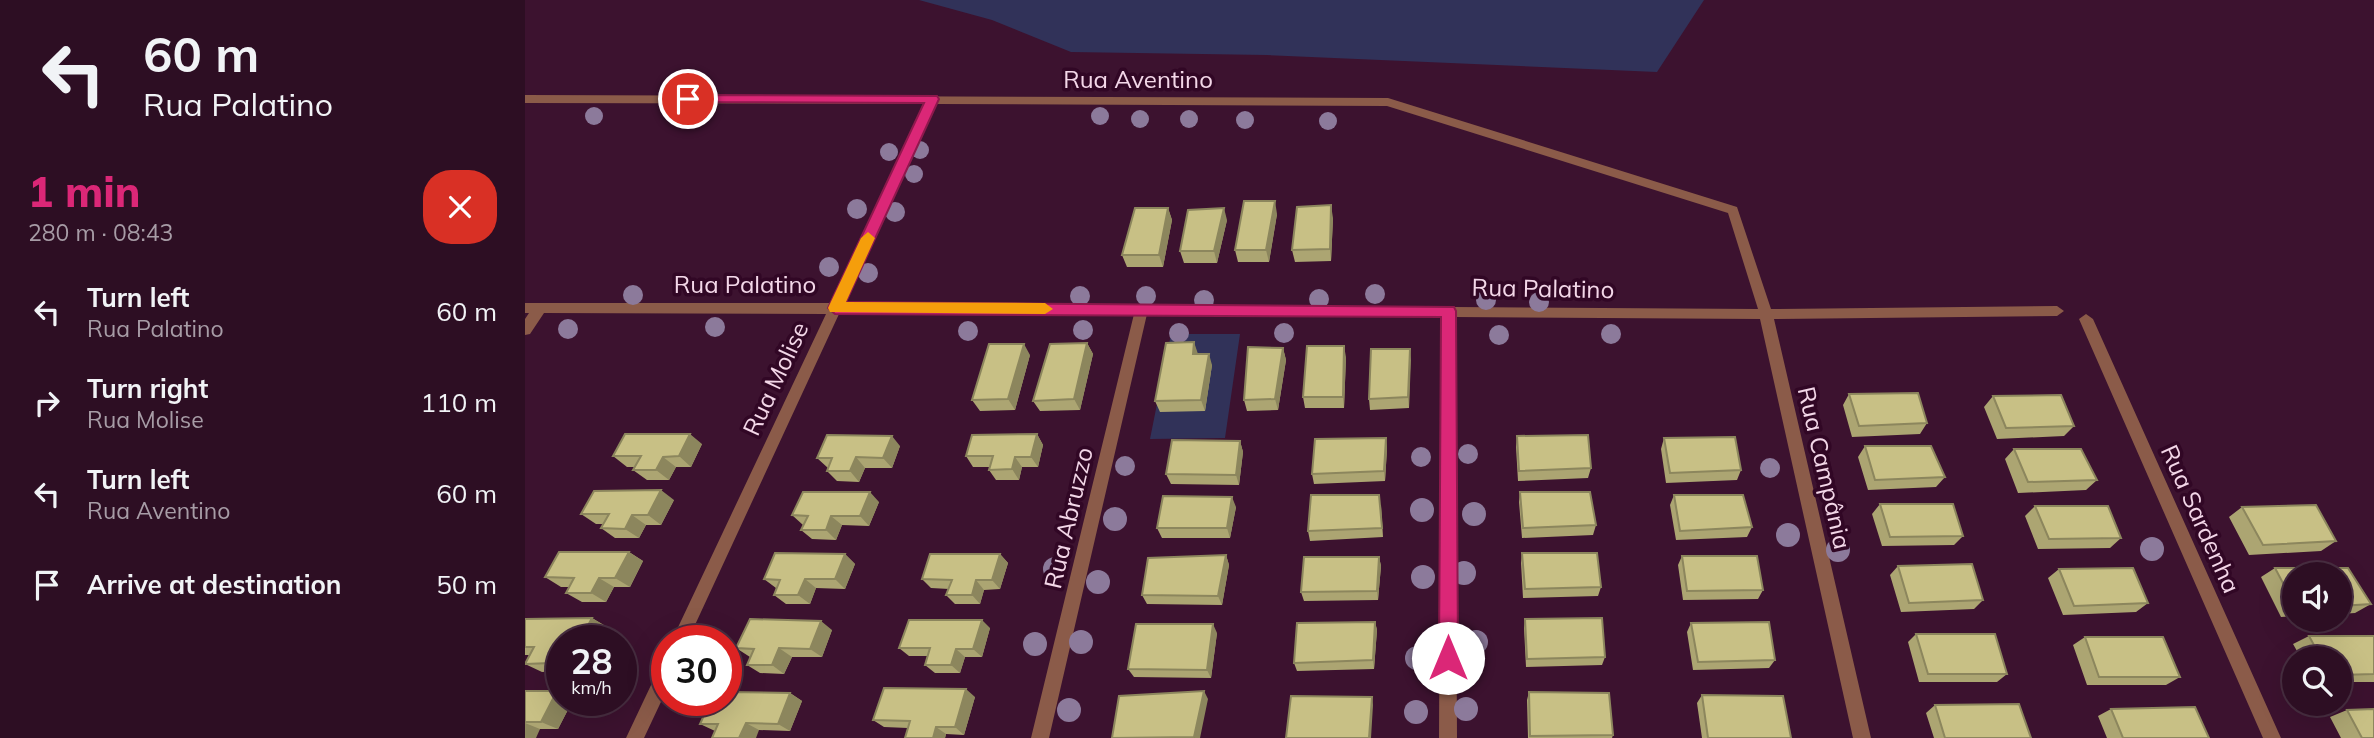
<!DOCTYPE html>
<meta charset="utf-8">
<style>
:root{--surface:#2d0e23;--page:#35172b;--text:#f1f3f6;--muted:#a79ca6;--line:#482e41;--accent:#db2777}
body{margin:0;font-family:Mulish,sans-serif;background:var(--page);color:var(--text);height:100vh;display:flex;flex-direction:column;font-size:26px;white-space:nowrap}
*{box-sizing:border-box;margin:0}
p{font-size:23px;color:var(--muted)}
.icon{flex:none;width:38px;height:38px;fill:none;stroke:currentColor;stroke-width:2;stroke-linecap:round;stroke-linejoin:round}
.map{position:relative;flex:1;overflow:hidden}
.details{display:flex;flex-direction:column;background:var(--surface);width:525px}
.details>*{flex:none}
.banner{background:#2d0e23;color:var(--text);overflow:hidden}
.buttons{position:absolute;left:1757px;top:562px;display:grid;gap:14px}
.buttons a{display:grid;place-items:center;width:70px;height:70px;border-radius:50%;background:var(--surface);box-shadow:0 7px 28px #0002,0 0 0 2px var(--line);font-size:35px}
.speed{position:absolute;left:21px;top:625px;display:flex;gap:14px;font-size:35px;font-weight:700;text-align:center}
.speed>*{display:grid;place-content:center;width:91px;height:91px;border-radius:50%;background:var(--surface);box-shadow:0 7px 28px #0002,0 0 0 2px var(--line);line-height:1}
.speed small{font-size:18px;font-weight:400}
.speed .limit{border:10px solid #d22;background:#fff;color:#111}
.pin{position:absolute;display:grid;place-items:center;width:60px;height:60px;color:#fff;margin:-30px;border:4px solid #fff;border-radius:50%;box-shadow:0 2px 7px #0007}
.me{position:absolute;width:77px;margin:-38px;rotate:0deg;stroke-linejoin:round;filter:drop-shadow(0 0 5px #0008)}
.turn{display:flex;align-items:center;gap:24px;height:147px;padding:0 28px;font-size:32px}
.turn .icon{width:91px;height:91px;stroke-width:2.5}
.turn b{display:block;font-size:49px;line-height:60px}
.round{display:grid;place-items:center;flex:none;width:74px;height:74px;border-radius:28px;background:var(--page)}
.headline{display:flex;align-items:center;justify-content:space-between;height:119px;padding:0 28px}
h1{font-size:42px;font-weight:800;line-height:52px;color:var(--accent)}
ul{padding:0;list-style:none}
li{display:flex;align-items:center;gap:21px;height:91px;padding:0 28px}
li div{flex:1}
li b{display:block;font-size:26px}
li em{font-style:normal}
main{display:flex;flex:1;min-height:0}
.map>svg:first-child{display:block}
</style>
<main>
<section class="details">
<div class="banner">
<div class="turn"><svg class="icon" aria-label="left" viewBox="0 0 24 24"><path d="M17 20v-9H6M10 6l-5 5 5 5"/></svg><div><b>60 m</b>Rua Palatino</div></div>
</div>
<div class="headline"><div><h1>1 min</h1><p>280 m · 08:43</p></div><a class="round" style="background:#d93025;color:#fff"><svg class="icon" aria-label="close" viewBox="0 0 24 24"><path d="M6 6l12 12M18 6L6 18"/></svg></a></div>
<ul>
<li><svg class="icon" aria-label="left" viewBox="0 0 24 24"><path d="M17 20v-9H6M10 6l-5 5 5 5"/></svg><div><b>Turn left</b><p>Rua Palatino</p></div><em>60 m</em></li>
<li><svg class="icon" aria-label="right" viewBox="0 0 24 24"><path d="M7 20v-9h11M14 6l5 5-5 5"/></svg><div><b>Turn right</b><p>Rua Molise</p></div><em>110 m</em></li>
<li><svg class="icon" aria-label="left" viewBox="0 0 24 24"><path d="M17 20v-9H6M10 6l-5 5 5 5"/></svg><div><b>Turn left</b><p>Rua Aventino</p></div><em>60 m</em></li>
<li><svg class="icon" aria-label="arrive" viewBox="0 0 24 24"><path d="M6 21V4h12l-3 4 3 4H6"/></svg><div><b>Arrive at destination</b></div><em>50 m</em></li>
</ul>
</section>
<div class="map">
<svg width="1849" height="738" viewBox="0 0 1849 738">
<rect width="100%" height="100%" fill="#3c122f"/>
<path fill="#313259" d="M394,0H1179L1132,72L742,55L546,52L467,20Z
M646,334H715L700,438L625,439Z"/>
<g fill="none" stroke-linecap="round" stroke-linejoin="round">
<path fill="#8b5b49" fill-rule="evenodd" d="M0,95L863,98L1212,207L1246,309L1532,306L1539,311L1532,316L1249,319L1346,738H1328L1235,319L930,317L932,738H914L916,317L622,314L524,738H506L609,314H314L163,640H147L301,314L19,313L5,334L0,335V319L4,313H0V303H306L400,104L0,103ZM411,104L862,106L1203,213L1233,309L319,303Z
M1561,314L1568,319L1756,738H1738L1554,319Z
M142,662V689L119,738H101L136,664Z"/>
</g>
<g fill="#8c7a9b">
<circle cx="69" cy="116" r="9"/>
<circle cx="575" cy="116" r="9"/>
<circle cx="615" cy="119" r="9"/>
<circle cx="664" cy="119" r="9"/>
<circle cx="720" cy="120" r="9"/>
<circle cx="803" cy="121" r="9"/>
<circle cx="395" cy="150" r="9"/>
<circle cx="364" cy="152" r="9"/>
<circle cx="389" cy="174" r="9"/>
<circle cx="332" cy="209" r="10"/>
<circle cx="370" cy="212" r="10"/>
<circle cx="304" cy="267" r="10"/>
<circle cx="343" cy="273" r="10"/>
<circle cx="850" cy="294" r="10"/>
<circle cx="108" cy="295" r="10"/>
<circle cx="555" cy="296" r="10"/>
<circle cx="621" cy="296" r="10"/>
<circle cx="794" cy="299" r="10"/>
<circle cx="679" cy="300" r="10"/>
<circle cx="961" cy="300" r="10"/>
<circle cx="1014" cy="302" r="10"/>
<circle cx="190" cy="327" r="10"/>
<circle cx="43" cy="329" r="10"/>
<circle cx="558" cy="330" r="10"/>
<circle cx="443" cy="331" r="10"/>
<circle cx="654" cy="333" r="10"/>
<circle cx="759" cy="333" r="10"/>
<circle cx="1086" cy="334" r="10"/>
<circle cx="974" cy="335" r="10"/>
<circle cx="943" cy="454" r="10"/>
<circle cx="896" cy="457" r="10"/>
<circle cx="600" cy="466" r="10"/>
<circle cx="1245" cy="468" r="10"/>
<circle cx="897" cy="510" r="12"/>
<circle cx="949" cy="514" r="12"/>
<circle cx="590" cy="519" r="12"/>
<circle cx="1263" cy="535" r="12"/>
<circle cx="1627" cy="549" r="12"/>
<circle cx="1313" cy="550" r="12"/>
<circle cx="530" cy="569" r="12"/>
<circle cx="939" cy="573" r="12"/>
<circle cx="898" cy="577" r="12"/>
<circle cx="573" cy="582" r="12"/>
<circle cx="556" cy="642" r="12"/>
<circle cx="951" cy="642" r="12"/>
<circle cx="510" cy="644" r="12"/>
<circle cx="892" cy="658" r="12"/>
<circle cx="941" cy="709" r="12"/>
<circle cx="544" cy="710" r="12"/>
<circle cx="891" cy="712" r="12"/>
</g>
<path fill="#aca572" d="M643,208L647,220L638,267H602L597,255Z
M752,214L744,262H713L710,250Z
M808,218L806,261L770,262L767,250Z
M702,220L692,263H659L655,251Z
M562,343L568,354L555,410L515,411L508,401Z
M758,348L761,360L753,410L722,411L719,400Z
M885,349L884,408L845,410L844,399Z
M673,354L687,365L680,411L635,412L630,401Z
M505,355L490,410L455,411L447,400Z
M821,357L819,408H780L778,397Z
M1324,394L1402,423L1395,434L1327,437L1318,405Z
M1468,396L1549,426L1539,436L1472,439L1459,407Z
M512,434L518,445L513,467H497L494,480H471L464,470L465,467H448L441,456Z
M992,436L1066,468L1063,478L993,481L991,447Z
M861,438L862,449L860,481L789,484L787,474Z
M1139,438L1216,470L1212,480L1141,483L1136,449Z
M715,441L718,452L714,485L646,484L641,474Z
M177,444L166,467H151L144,480H122L108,470L110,467H102L88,456Z
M375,446L367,468H340L334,482L312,481L302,471L303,468L292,458Z
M1340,446L1420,477L1411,487L1343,490L1333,457Z
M1489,449L1572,480L1561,490L1493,493L1480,459Z
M995,492L1071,525L1068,535L997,538L994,502Z
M1149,495L1227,527L1222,537L1151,540L1145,505Z
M149,500L136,525H121L114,538H90L76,528L79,524H71L56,514Z
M354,502L344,526L317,525L311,540L287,539L276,530L278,525L267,515Z
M1355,504L1438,536L1429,545L1357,546L1347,514Z
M856,505L858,537L785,541L783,531Z
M1510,506L1596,538L1585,548L1513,549L1500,516Z
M711,507L705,538H637L632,528Z
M1717,507L1811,541L1796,551L1724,555L1704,517Z
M104,552L118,561L105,587H89L81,602H57L41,593L44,587H36L20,577Z
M997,553L1076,587L1073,596L998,598L996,563Z
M320,554L330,564L320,589L291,588L285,604H261L249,595L251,588L239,579Z
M475,554L483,563L475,589L459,590L455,604H430L421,595L424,589L406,588L397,579Z
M701,555L704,565L697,605L622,604L617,595Z
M1157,556L1238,590L1233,599L1158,600L1153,565Z
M854,557L856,566L853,600L779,601L776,592Z
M1373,566L1458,600L1449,609L1376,612L1365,575Z
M1750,568H1823L1846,604L1830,613L1815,614V574H1769V616L1756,617L1736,577Z
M1534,569L1623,603L1611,612L1538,615L1523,578Z
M67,618L82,627L75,640H37V671L17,672L0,664L4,655H0V619Z
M1000,619L1080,657L1077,665L1001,667L999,628Z
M850,622L852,630L849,669L772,671L769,663Z
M1166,623L1250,660L1244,668L1168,670L1162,632Z
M465,628L457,657H440L435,673H410L400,665L403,656H384L374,648Z
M307,630L297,657H267L259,674L235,673L222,665L225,657L211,648Z
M692,633L686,678L609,677L603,669Z
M1391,634L1482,674L1472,682H1394L1383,642Z
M1784,636H1849V682H1815V658H1776L1768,644Z
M1560,637L1655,677L1641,685H1562L1548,645Z
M0,691L37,700H48L33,729H15L0,738Z
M1004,692L1088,735L1087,738H1003L1002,700Z
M265,693L277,701L265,731L234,730L190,731L175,724Z
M1177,695L1266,738H1177L1172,703Z
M450,697L439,735L421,734L420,738H380L383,728L359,727L348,720Z
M1410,705L1506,738H1409L1401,713Z
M1586,709L1684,738H1582L1573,716Z
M1822,710L1849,738H1816L1805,717Z"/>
<path fill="#8c865d" d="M750,201L752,214L744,262L741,250Z
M806,205L808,218L806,261L805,249Z
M643,208L647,220L638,267L634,255Z
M699,208L702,220L692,263L689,251Z
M669,342L673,354H668Z
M562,343L568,354L555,410L549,399Z
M499,344L505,355L490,410L483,399Z
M819,346L821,357L819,408L818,397Z
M758,348L761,360L753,410L750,399Z
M885,349L886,360L884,408L883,397Z
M684,354L687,365L680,411L676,400Z
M165,434L177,444L166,467L154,456Z
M512,434L518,445L513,467L506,457Z
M367,436L375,446L367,468L358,458Z
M861,438L862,449L860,481L859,471Z
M715,441L718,452L714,485L711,475Z
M138,457L151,467L144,480L131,470Z
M331,457L340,468L334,482L325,471Z
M490,457L497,467L494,480L487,469Z
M136,490L149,500L136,525L123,515Z
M345,492L354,502L344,526L335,516Z
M707,497L711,507L705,538L702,528Z
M107,515L121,525L114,538L100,529Z
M306,516L317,525L311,540L301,530Z
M104,552L118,561L105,587L90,578Z
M320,554L330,564L320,589L310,579Z
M475,554L483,563L475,589L467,580Z
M701,555L704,565L697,605L693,596Z
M854,557L856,566L853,600L852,591Z
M74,578L89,587L81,602L66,593Z
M280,579L291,588L285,604L273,595Z
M451,580L459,590L455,604L447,595Z
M67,618L82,627L75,640H55Z
M457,620L465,628L457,657L448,649Z
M296,621L307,630L297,657L285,649Z
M850,622L852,630L849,669L848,660Z
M688,624L692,633L686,678L682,670Z
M34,647L37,648V668L26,663Z
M254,648L267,657L259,674L247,665Z
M431,649L440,657L435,673L426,665Z
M441,689L450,697L439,735L430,727Z
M32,691L37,693V700H48L33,729L16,722Z
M679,691L683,699L675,738H670L669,737Z
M265,693L277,701L265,731L253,724Z
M847,697L848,705L846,738H844Z
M0,723L15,729L11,738H0Z
M221,723L234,730L231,738H214Z
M411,727L421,734L420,738H408Z"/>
<path fill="#c8c085" stroke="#8c865d" stroke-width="2" d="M719,201H750L741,250H710Z
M806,205L805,249L767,250L772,207Z
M610,208H643L634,255H597Z
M699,208L689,251H655L663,210Z
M669,342L668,354H684L676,400L630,401L641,343Z
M562,343L549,399L508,401L525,344Z
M464,344H499L483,399L447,400Z
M782,346H819L818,397H778Z
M723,347L758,348L750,399L719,400Z
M846,349H885L883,397L844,399Z
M1393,393L1402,423L1334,426L1324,394Z
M1536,395L1549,426L1481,428L1468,396Z
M100,434H165L154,456L138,457L131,470H108L116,456H88Z
M512,434L506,457H490L487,469L464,470L468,456H441L447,435Z
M302,435L367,436L358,458L331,457L325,471H302L307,458H292Z
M1063,435L1066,468L994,471L992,436Z
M1210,437L1216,470L1145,473L1139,438Z
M861,438L859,471L787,474L790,439Z
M647,440L715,441L711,475L641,474Z
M1340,446H1406L1420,477L1350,480Z
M1489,449H1556L1572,480L1503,482Z
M136,490L123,515H107L100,529L76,528L84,514H56L69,491Z
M278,492H345L335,516H306L301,530H276L283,516L267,515Z
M995,492H1065L1071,525L998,528Z
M786,495H854L857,528L783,531Z
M1149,495H1218L1227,527L1155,531Z
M638,496L707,497L702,528H632Z
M1355,504H1428L1438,536L1365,537Z
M1791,505L1811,541L1738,545L1717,507Z
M1510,506H1583L1596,538L1524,539Z
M34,552H104L90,578H74L66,593H41L49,578L20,577Z
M250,553L320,554L310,579H280L273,595H249L255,580L239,579Z
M997,553H1072L1076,587L1000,589Z
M405,554H475L467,580H451L447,595H421L427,580L397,579Z
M701,555L693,596L617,595L623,558Z
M1157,556H1232L1238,590L1162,591Z
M779,557H854L852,591L776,592Z
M1447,564L1458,600L1384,603L1373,566Z
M1608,568L1623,603L1549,606L1534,569Z
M1750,568H1823L1846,604L1815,606V574H1769V604Z
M67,618L55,640H37V647H34L26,663L0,664L9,647H0V619Z
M1077,618L1080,657L1002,659L1000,619Z
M225,619L296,621L285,649L254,648L247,665H222L229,649L211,648Z
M384,620H457L448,649H431L426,665H400L405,648H374Z
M850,622L848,660L769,663L772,623Z
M1244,622L1250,660L1173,662L1166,623Z
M611,624H688L682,670L603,669Z
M1391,634H1470L1482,674H1403Z
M1784,636H1849V674L1815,675V658H1796Z
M1560,637H1638L1655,677H1574Z
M359,688L441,689L430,727H411L408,738H380L385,721L348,720Z
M0,691H32L16,722H0Z
M679,691L669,737L587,738L594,696Z
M201,692L265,693L253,724L221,723L214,738H187L193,724H175L186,700H201Z
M1004,692L1084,693L1088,735L1005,736Z
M1177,695L1258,696L1266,738H1183Z
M766,696L847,697L844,738H761Z
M1494,704L1506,738H1420L1410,705Z
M1670,707L1684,738H1598L1586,709Z
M1849,709V738H1837L1822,710Z"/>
<path fill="#db2777" stroke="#8e194d" stroke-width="2" d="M163,95L412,96L414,99L321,302L929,307L931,311L933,658L930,665L923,667L917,665L914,658L916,317L310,314L303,308L399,103L159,102V96Z"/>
<path fill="#f59e0b" d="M343,232L350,238L321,302L520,303L528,309L520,314L305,312L303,308L336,238Z"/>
<g text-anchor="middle" stroke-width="7" stroke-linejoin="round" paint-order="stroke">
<g font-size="24" fill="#f3d7e8" stroke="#310725">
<text x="613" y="88">Rua Aventino</text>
<text x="220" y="293">Rua Palatino</text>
<text transform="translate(1018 289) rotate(1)" y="8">Rua Palatino</text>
<text transform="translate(251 379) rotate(-65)" y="8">Rua Molise</text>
<text transform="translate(1299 468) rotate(77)" y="8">Rua Campânia</text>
<text transform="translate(544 518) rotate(-77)" y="8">Rua Abruzzo</text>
<text transform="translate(1675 519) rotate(66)" y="8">Rua Sardenha</text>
</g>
</g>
</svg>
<div class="buttons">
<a><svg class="icon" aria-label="sound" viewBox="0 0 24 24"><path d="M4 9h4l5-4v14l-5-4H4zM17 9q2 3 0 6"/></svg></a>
<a><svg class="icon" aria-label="search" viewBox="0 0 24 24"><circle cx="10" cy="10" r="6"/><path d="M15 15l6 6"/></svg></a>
</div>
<div class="speed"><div>28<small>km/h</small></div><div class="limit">30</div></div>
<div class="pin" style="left:163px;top:99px;background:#d93025"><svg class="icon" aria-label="arrive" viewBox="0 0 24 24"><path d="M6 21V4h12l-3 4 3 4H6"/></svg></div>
<svg class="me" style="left:923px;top:658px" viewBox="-20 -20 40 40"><circle r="19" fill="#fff"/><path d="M0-13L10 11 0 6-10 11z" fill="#db2777"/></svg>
</div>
</main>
